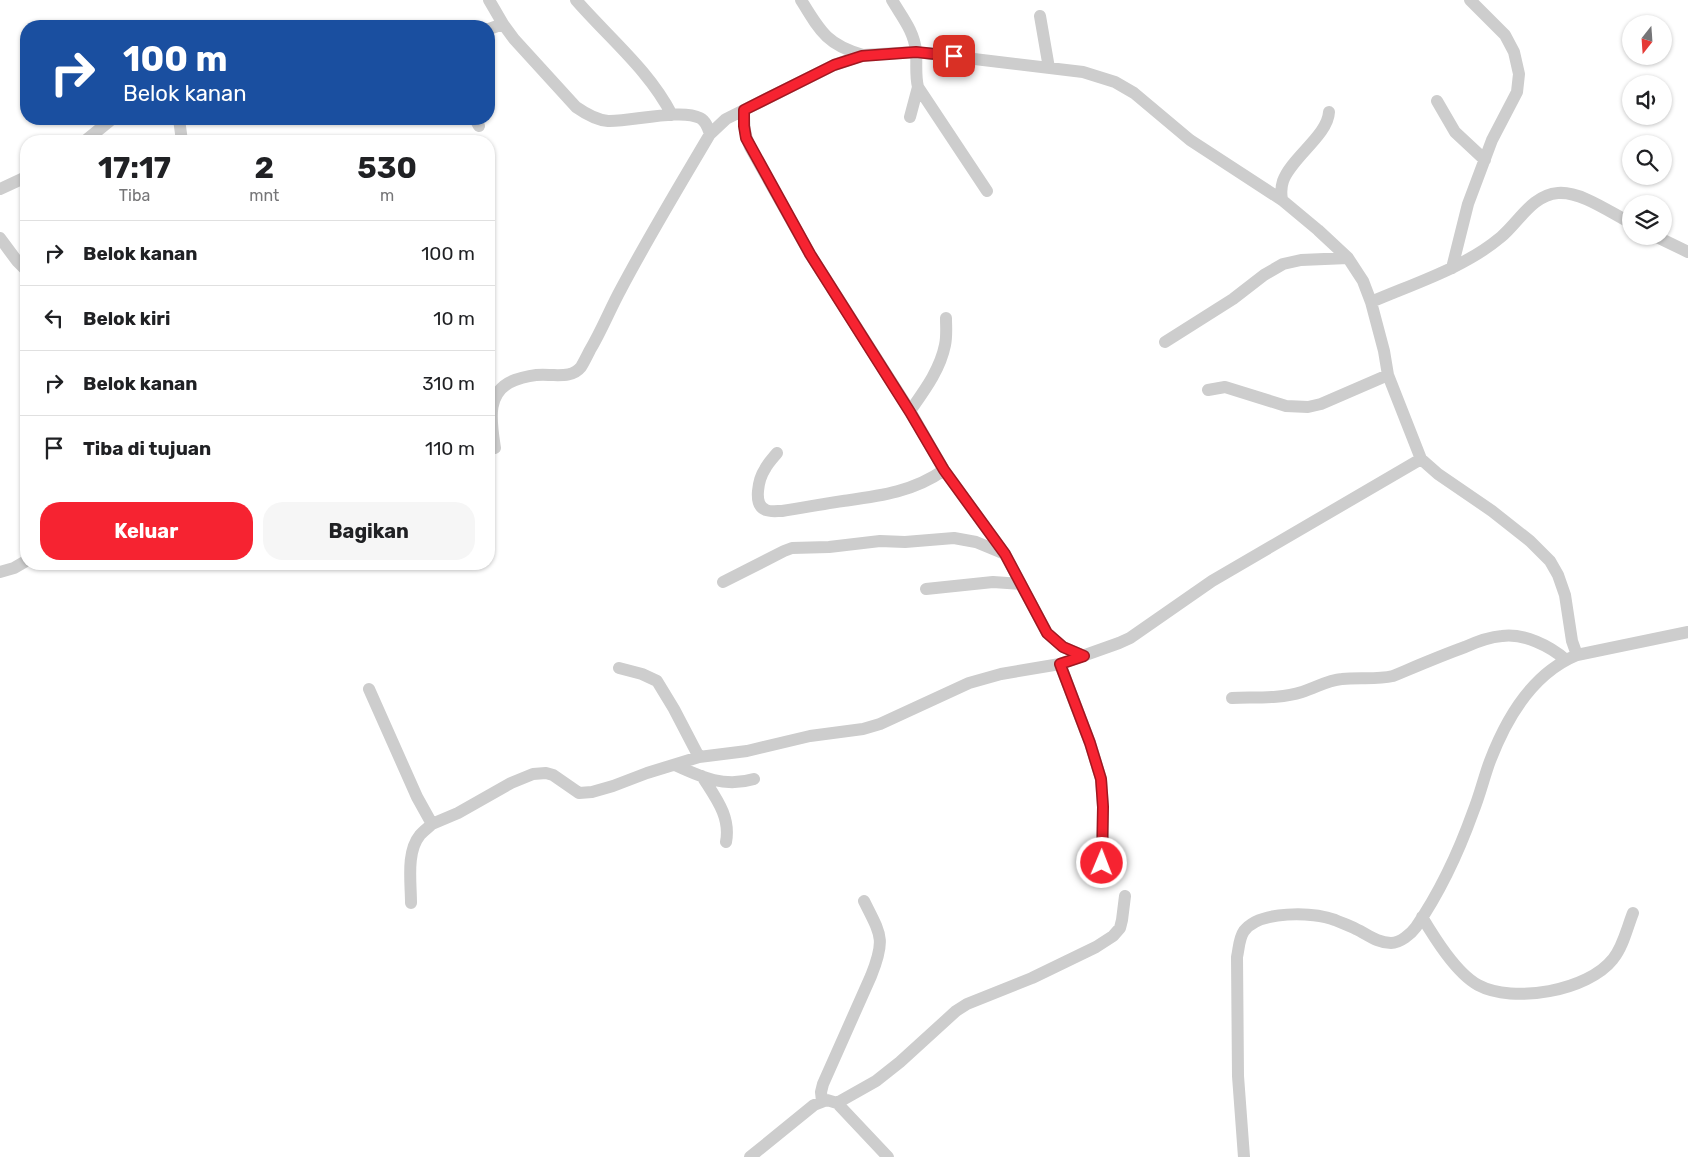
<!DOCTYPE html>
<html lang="id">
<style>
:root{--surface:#fff;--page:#f6f6f6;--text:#202124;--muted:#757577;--line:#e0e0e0;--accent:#f62331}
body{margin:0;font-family:Rubik,sans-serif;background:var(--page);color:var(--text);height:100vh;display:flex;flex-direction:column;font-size:19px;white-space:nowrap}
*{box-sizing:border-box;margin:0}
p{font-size:16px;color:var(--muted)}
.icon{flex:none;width:28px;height:28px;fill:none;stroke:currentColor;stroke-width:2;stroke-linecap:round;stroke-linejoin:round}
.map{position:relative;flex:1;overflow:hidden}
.panel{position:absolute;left:20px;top:135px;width:475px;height:435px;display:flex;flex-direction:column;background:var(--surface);border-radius:20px;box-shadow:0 1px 4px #0004}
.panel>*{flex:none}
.guide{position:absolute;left:20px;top:20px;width:475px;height:105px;border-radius:20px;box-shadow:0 1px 4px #0004;background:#1a4fa0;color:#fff;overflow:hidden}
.needle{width:32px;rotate:197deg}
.tools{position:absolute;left:1622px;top:15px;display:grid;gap:10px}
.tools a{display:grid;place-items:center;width:50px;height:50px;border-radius:50%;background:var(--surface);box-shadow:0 1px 4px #0004;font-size:25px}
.pin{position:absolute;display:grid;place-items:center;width:42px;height:42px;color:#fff;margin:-21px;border-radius:10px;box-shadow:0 2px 8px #0006}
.me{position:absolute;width:55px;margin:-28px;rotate:1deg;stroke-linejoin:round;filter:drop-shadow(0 0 4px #0008)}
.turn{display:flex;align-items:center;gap:18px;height:105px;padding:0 20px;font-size:22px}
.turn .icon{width:65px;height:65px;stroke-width:2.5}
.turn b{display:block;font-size:35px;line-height:42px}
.eta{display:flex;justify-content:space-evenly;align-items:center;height:85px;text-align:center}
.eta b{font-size:30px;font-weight:700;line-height:35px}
.cta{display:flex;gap:10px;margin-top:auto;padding:10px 20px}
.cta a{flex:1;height:58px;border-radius:20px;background:var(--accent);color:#fff;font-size:20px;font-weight:700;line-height:58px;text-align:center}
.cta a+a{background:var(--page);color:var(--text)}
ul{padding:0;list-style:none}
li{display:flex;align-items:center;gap:15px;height:65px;padding:0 20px;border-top:1px solid var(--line)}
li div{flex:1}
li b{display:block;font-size:19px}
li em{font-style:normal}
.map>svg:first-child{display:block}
</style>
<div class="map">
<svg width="1688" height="1157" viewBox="0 0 1688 1157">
<rect width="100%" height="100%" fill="#fff"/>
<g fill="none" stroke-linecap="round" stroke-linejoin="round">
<path stroke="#cdcdcd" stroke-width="12" d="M489,0L503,24
M576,0C609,38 649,70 672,115
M801,0C820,31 827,45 863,55
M892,0C902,17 914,31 916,51C917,63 915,75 918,87L987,191
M1040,16L1049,68
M489,29L503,24L514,39L576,107C586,114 596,120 608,121C630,122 681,108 700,118C706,121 708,128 710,134
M1437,101L1455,132L1485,160
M744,110C744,124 744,134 750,147L810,254L910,411L944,470L1005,554L1047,633L1063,647L1084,656
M910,117L918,87
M179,119L182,141
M475,119L479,126
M85,141L112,119
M0,189L26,177
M1282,200C1281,194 1281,187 1283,181C1291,158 1328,135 1329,112
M1655,236L1688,252
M0,238L17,261L26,270
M1452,268L1468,204L1492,140L1517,92L1519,74L1514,52L1505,35L1470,0
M1165,342L1233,299L1264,275L1283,264L1301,260L1348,258
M1208,390L1225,387L1286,406L1308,407L1321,404L1388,375
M910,411C924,391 940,370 945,345C947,336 946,327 946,318
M495,448C491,422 485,391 515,380C526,376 538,374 549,375C560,375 573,377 581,367C584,362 587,356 590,350C602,330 610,309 621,289C649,236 680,185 710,134L726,119L834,65L863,55L916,52L1083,72L1115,82L1134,93L1190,140L1282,200L1318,230L1348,258L1363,281L1371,302
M777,453C773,458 768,463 765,469C759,478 752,505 766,510C770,512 777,511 782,511C802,508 822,504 843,501C879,496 913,492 944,470
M0,572L14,568L26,561
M723,582L784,551L792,548L829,547L880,541L905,542L954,538L976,542L1005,554
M926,589L993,582L1021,584
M1577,655L1572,641L1565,595L1558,575L1550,561L1530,541L1492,511L1438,474L1421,459L1388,375L1384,351L1371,302C1415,283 1464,268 1501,237C1519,222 1532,195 1558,193C1581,191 1611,213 1631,223
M1060,664L1090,743L1101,779L1103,807L1102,863
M619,668L642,674L657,681L674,709L699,757
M369,689L417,797L432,824L458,813L511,783L533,774L546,773L553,775L579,793L592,792L613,786L647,773L699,757L747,751L810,736L863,729L880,724L969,683L1001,674L1060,664L1119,643L1130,638L1212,581L1421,459
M1232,698C1255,697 1280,699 1302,692C1316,688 1327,680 1342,679C1359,677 1376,680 1393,676C1417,666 1440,656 1465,647C1476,642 1489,637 1502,636C1524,633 1550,646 1566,660
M675,765C701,777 724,788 754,779
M702,776C715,797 731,816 726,842
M411,903C411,882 406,852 420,835C423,831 428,828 432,824
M1422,917C1434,937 1456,973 1478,985C1513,1004 1588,991 1613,959C1623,947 1627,928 1633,913
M822,1101L821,1092L823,1084L871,976C886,939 881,935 864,901
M837,1103L876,1081L900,1062L956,1011L967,1004L1032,978L1096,947L1113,936L1120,928L1122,920L1125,896
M750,1157L814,1105L827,1100L837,1103L888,1157
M1244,1157L1238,1076L1237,957C1239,948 1239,938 1244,931C1260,910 1313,912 1335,920C1342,923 1349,925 1356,929C1367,934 1377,943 1391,943C1400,943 1411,934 1416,927C1440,892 1459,851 1473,812C1480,795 1484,777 1490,761C1506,719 1533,673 1577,655L1688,632"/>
</g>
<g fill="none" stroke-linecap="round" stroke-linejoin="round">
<defs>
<path id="route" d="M954,56L916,52L862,56L834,65L744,110V126L746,138L810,254L910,412L944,470L1005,554L1047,633L1063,647L1084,656L1060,664L1090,743L1101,779L1103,807L1102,863"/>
</defs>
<use href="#route" stroke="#a01720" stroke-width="12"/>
<use href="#route" stroke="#f62331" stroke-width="9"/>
</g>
</svg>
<div class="tools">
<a><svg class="needle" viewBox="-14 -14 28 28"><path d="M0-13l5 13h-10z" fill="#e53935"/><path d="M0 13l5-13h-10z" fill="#757577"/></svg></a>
<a><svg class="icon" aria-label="sound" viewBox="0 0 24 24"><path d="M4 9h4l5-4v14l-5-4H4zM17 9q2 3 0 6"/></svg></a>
<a><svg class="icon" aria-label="search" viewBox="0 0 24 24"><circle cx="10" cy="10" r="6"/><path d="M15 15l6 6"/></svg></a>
<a><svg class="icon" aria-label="layers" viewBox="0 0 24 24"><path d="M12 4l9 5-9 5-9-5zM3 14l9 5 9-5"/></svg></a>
</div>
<div class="pin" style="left:954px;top:56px;background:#d93025"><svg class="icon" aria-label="arrive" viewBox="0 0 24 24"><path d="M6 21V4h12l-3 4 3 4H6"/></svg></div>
<svg class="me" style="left:1102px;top:863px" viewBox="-20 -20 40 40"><circle r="17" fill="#f62331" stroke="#fff" stroke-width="3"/><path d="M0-11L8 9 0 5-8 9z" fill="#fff"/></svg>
<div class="guide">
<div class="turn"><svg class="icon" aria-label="right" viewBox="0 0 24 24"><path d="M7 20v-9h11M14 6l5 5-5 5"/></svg><div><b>100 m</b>Belok kanan</div></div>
</div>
<section class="panel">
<div class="eta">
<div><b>17:17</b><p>Tiba</p></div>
<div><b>2</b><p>mnt</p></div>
<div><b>530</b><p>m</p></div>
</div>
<ul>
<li><svg class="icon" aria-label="right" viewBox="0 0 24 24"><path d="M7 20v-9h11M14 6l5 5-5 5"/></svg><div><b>Belok kanan</b></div><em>100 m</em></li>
<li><svg class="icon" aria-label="left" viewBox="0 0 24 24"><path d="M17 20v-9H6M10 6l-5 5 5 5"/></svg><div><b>Belok kiri</b></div><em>10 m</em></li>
<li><svg class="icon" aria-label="right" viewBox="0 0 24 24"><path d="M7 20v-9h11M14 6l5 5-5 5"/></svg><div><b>Belok kanan</b></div><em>310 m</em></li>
<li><svg class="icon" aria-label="arrive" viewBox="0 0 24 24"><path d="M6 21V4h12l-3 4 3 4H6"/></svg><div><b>Tiba di tujuan</b></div><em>110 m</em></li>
</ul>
<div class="cta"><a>Keluar</a><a>Bagikan</a></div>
</section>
</div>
